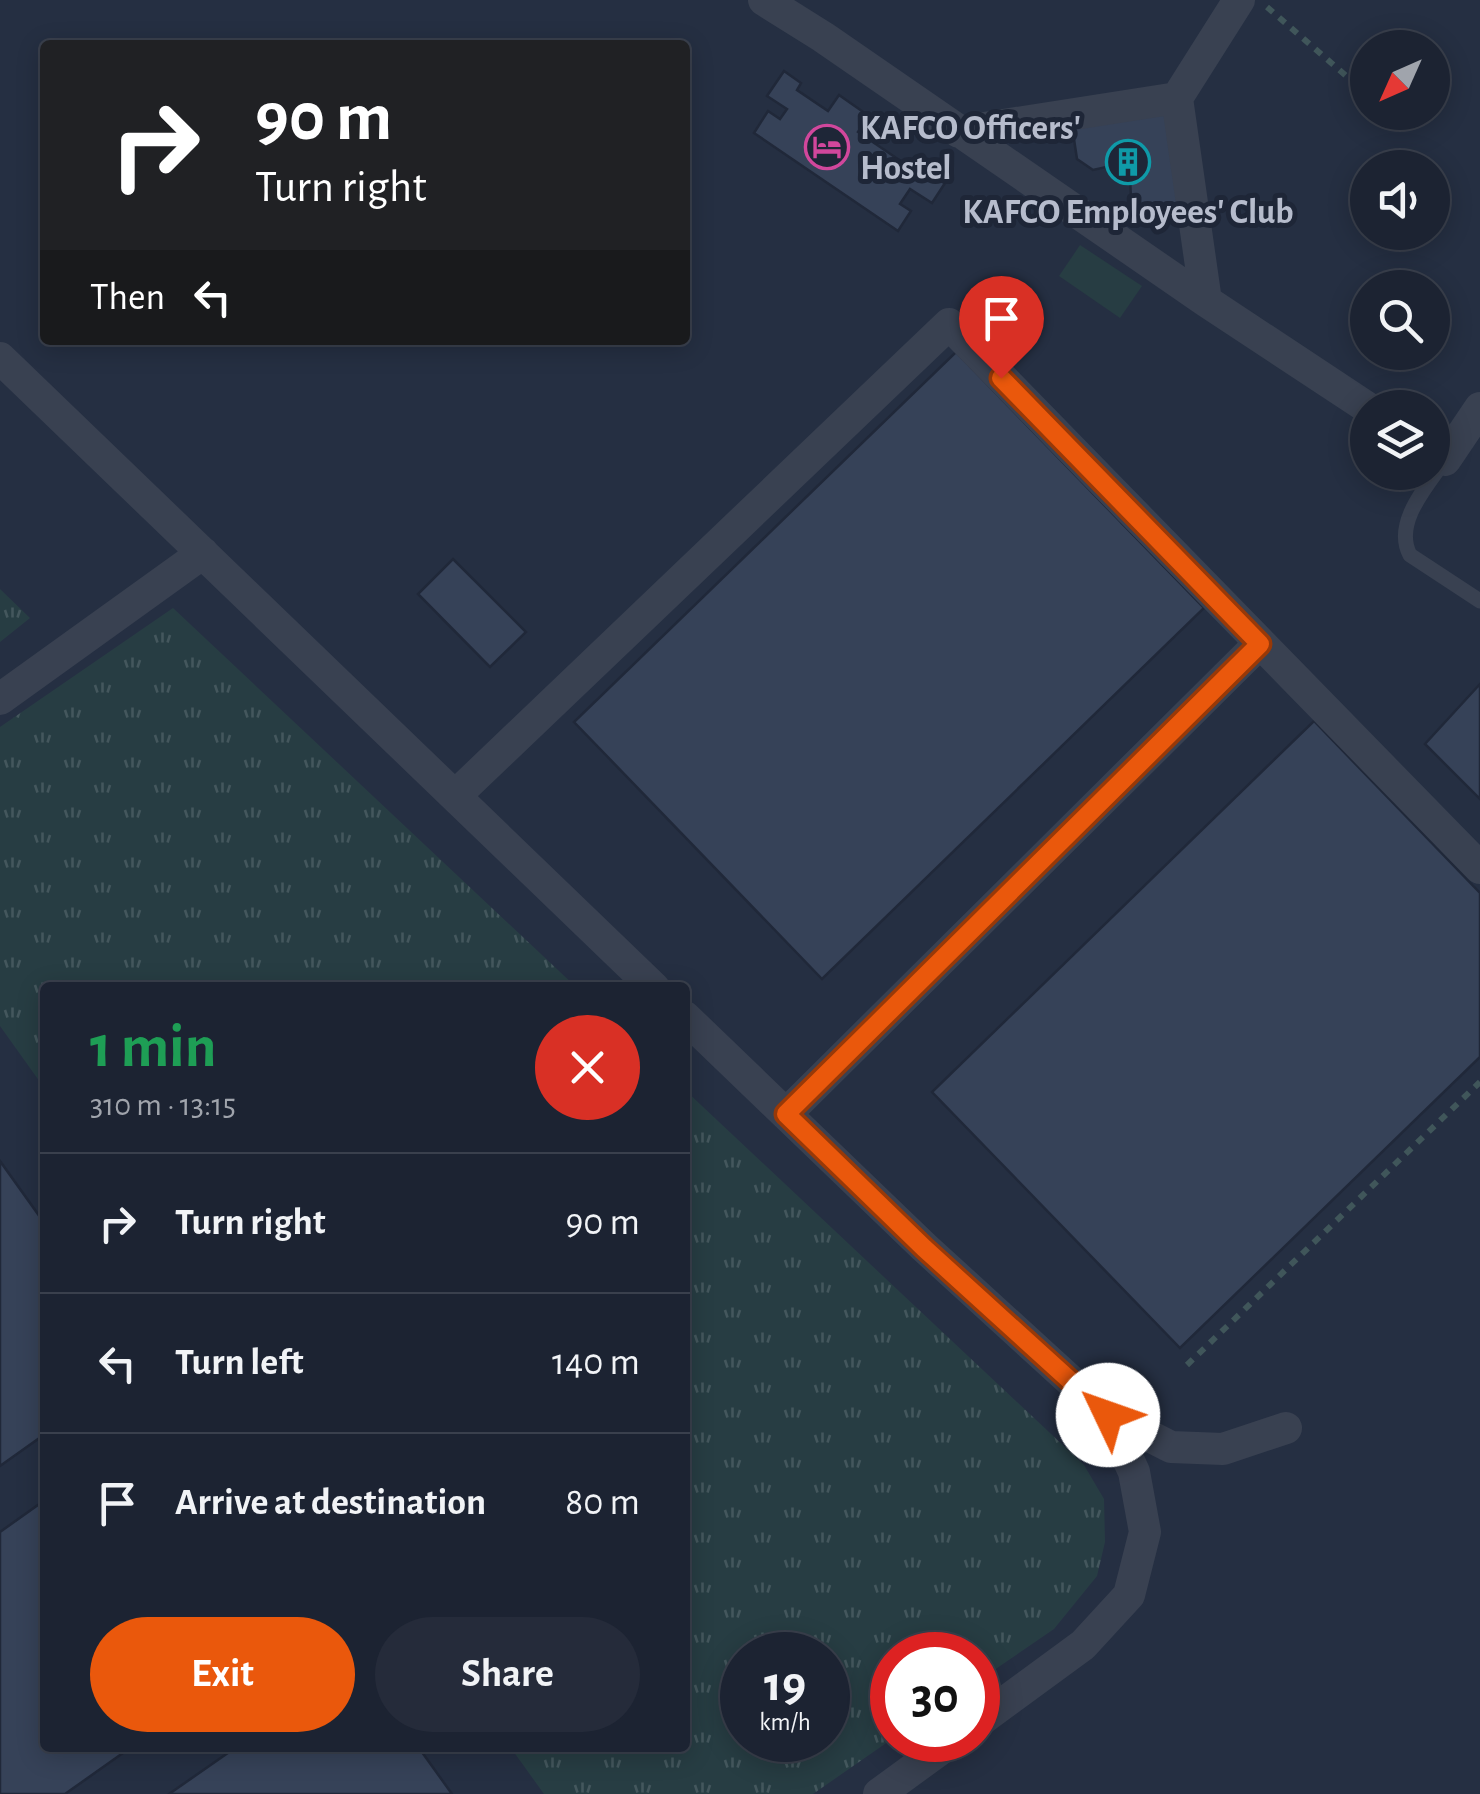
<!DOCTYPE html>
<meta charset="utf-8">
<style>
:root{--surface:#1c2332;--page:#252b3a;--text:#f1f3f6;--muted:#a0a4ac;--line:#3a404d;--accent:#ea580c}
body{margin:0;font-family:"Alegreya Sans",sans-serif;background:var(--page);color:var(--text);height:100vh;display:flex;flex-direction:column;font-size:38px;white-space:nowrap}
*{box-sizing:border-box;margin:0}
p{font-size:32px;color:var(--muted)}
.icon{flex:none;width:55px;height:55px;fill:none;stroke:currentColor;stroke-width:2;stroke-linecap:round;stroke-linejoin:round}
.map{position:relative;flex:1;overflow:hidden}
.panel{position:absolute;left:40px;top:982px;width:650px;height:770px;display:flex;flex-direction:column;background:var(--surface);border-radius:10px;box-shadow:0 5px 25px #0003,0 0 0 2px var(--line)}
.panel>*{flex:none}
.top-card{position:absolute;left:40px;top:40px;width:650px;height:305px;border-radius:10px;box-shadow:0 5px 25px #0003,0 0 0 2px var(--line);background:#202124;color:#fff;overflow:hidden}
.needle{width:65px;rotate:225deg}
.buttons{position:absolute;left:1350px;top:30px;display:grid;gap:20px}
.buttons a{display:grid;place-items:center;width:100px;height:100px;border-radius:50%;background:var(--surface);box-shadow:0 5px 25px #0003,0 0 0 2px var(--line);font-size:50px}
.speed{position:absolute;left:720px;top:1632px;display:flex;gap:20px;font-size:50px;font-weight:700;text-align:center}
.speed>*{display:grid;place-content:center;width:130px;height:130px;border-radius:50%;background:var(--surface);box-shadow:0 5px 25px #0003,0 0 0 2px var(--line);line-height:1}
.speed small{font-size:25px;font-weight:400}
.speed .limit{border:15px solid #d22;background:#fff;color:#111}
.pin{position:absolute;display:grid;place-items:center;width:85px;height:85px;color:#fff;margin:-102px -42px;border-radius:50% 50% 50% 0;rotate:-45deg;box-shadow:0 0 10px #0007}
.pin .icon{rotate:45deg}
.me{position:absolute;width:110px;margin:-55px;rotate:312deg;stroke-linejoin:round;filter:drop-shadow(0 0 8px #0008)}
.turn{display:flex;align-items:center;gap:35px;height:210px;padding:0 50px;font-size:45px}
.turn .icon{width:130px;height:130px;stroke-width:2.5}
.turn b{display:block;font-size:70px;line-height:85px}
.then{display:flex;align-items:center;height:95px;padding:0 50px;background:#0003;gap:20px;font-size:38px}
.round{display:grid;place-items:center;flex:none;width:105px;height:105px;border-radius:52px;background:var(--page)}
.head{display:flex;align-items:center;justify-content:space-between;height:170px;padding:0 50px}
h1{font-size:60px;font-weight:600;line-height:75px;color:#1e9e55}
.button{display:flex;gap:20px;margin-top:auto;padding:20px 50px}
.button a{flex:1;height:115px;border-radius:60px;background:var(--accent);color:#fff;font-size:40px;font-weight:600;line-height:115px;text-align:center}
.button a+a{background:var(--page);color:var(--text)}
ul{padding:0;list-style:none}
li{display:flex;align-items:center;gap:30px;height:140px;padding:0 50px;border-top:2px solid var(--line)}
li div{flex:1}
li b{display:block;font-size:38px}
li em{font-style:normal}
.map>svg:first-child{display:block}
</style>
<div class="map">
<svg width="1480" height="1794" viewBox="0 0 1480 1794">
<defs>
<pattern id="grass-tufts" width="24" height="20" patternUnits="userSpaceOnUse" patternTransform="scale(2.5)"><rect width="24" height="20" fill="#273d43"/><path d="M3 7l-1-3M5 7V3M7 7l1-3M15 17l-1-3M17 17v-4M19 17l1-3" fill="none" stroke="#44575d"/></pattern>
</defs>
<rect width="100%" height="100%" fill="#252f42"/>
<path fill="url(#grass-tufts)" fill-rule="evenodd" d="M0,589L30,618L0,642Z
M173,608L576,987L45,988V1089L0,1026V727Z
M685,1090L1084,1465L1104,1499L1105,1542L1097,1576L1054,1629L978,1681V1655H892V1739L813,1794H544L511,1748H685ZM742,1655H828V1740H742Z"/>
<path fill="#273d43" d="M1080,245L1142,286L1120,318L1059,276Z"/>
<path fill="#364258" stroke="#202839" stroke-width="2.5" d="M784,71L801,83L797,90L828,111L839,95L869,116L858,132L914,170L920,161L947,180L932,203L910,189L900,204L911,211L898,231L754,133L768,111L780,119L787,109L767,96Z
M1166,112L1180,205L1147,210L1131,198L1130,178L1115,165L1093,170L1077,159L1072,126Z
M956,352L1204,608L822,979L574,722Z
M453,559L526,632L490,667L418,594Z
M1480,684V799L1425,744Z
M1314,721L1480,893V1057L1180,1348L932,1092Z
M0,1161L45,1224V1434L0,1466Z
M45,1500V1748H130L65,1794H0V1532Z
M235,1748H419L452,1794H169Z"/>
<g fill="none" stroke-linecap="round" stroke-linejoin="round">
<path stroke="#40565a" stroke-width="6" stroke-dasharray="8 8" stroke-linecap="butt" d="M1267,7L1368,95
M1388,112L1412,133
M1187,1365L1480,1082"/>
<path stroke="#394151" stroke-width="15" d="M1445,460C1427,486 1393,523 1410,555L1480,601"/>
<path stroke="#394151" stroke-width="32" d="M764,0L823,37L1206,301L1368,408
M1177,98L1206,301
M959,132L1177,98L1239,0
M0,358L654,988
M1432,451L1445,460L1480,408
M0,699L203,553
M455,796L949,324L1480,868
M685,1017L924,1247L1108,1415L1171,1447L1223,1449L1286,1428
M786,1114L1260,643
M978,1722L1083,1645L1129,1595L1145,1532L1134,1472L1108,1415
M879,1794L953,1740"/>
</g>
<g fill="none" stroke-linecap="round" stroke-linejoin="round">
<defs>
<path id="route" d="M1001,378L1260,644L786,1114L924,1248L1108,1415"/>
</defs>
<use href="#route" stroke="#983908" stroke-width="25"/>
<use href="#route" stroke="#ea580c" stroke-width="18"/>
</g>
<defs>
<symbol id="hotel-ring" viewBox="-11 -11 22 22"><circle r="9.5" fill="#1e2637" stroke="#d1479c" stroke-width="1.5"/><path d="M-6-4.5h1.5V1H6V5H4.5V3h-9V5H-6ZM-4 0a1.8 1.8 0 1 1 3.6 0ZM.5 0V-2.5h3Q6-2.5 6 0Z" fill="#d1479c"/></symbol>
<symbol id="building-ring" viewBox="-11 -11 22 22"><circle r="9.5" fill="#1e2637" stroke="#0f9aa8" stroke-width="1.5"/><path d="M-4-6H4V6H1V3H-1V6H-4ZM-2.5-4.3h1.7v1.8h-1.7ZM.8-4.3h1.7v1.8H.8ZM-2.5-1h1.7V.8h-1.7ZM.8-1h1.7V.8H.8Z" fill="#0f9aa8"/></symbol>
</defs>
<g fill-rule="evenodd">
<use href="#hotel-ring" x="802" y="122" width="50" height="50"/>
<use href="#building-ring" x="1103" y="137" width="50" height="50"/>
</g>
<g text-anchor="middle" stroke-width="10" stroke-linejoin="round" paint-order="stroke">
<g font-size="35" font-weight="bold" fill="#b6bccc" stroke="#1e2637" text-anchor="start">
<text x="860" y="139">KAFCO Officers'<tspan x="860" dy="40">Hostel</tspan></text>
<text x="1128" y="223" text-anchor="middle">KAFCO Employees' Club</text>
</g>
</g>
</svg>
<div class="buttons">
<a><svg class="needle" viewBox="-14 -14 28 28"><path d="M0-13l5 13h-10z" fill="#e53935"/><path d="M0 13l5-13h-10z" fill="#a0a4ac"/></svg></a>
<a><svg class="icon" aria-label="sound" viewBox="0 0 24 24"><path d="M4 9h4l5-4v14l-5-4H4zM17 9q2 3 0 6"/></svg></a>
<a><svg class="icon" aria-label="search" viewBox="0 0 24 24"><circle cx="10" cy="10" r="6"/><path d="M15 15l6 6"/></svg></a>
<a><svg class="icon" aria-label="layers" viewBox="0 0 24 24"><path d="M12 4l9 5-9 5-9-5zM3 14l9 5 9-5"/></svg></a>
</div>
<div class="speed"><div>19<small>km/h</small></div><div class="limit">30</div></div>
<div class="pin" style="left:1001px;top:378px;background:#d93025"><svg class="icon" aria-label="arrive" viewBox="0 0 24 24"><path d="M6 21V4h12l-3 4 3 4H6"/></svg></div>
<svg class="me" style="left:1108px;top:1415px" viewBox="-20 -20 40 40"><circle r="19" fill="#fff"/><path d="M0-13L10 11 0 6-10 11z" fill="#ea580c"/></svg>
<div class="top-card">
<div class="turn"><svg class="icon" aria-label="right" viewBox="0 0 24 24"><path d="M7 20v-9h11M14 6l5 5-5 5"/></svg><div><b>90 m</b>Turn right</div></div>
<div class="then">Then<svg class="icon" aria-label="left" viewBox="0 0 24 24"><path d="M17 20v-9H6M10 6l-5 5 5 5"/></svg></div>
</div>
<section class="panel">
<div class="head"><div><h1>1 min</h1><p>310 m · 13:15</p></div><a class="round" style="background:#d93025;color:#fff"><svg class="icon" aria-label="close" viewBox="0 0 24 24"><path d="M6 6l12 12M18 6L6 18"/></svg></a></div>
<ul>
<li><svg class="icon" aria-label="right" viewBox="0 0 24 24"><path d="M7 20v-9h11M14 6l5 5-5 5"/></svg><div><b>Turn right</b></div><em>90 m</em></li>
<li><svg class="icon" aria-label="left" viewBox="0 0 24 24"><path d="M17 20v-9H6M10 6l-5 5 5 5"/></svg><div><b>Turn left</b></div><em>140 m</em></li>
<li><svg class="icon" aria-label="arrive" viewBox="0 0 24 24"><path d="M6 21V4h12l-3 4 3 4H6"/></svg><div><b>Arrive at destination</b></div><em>80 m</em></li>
</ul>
<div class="button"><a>Exit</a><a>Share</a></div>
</section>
</div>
